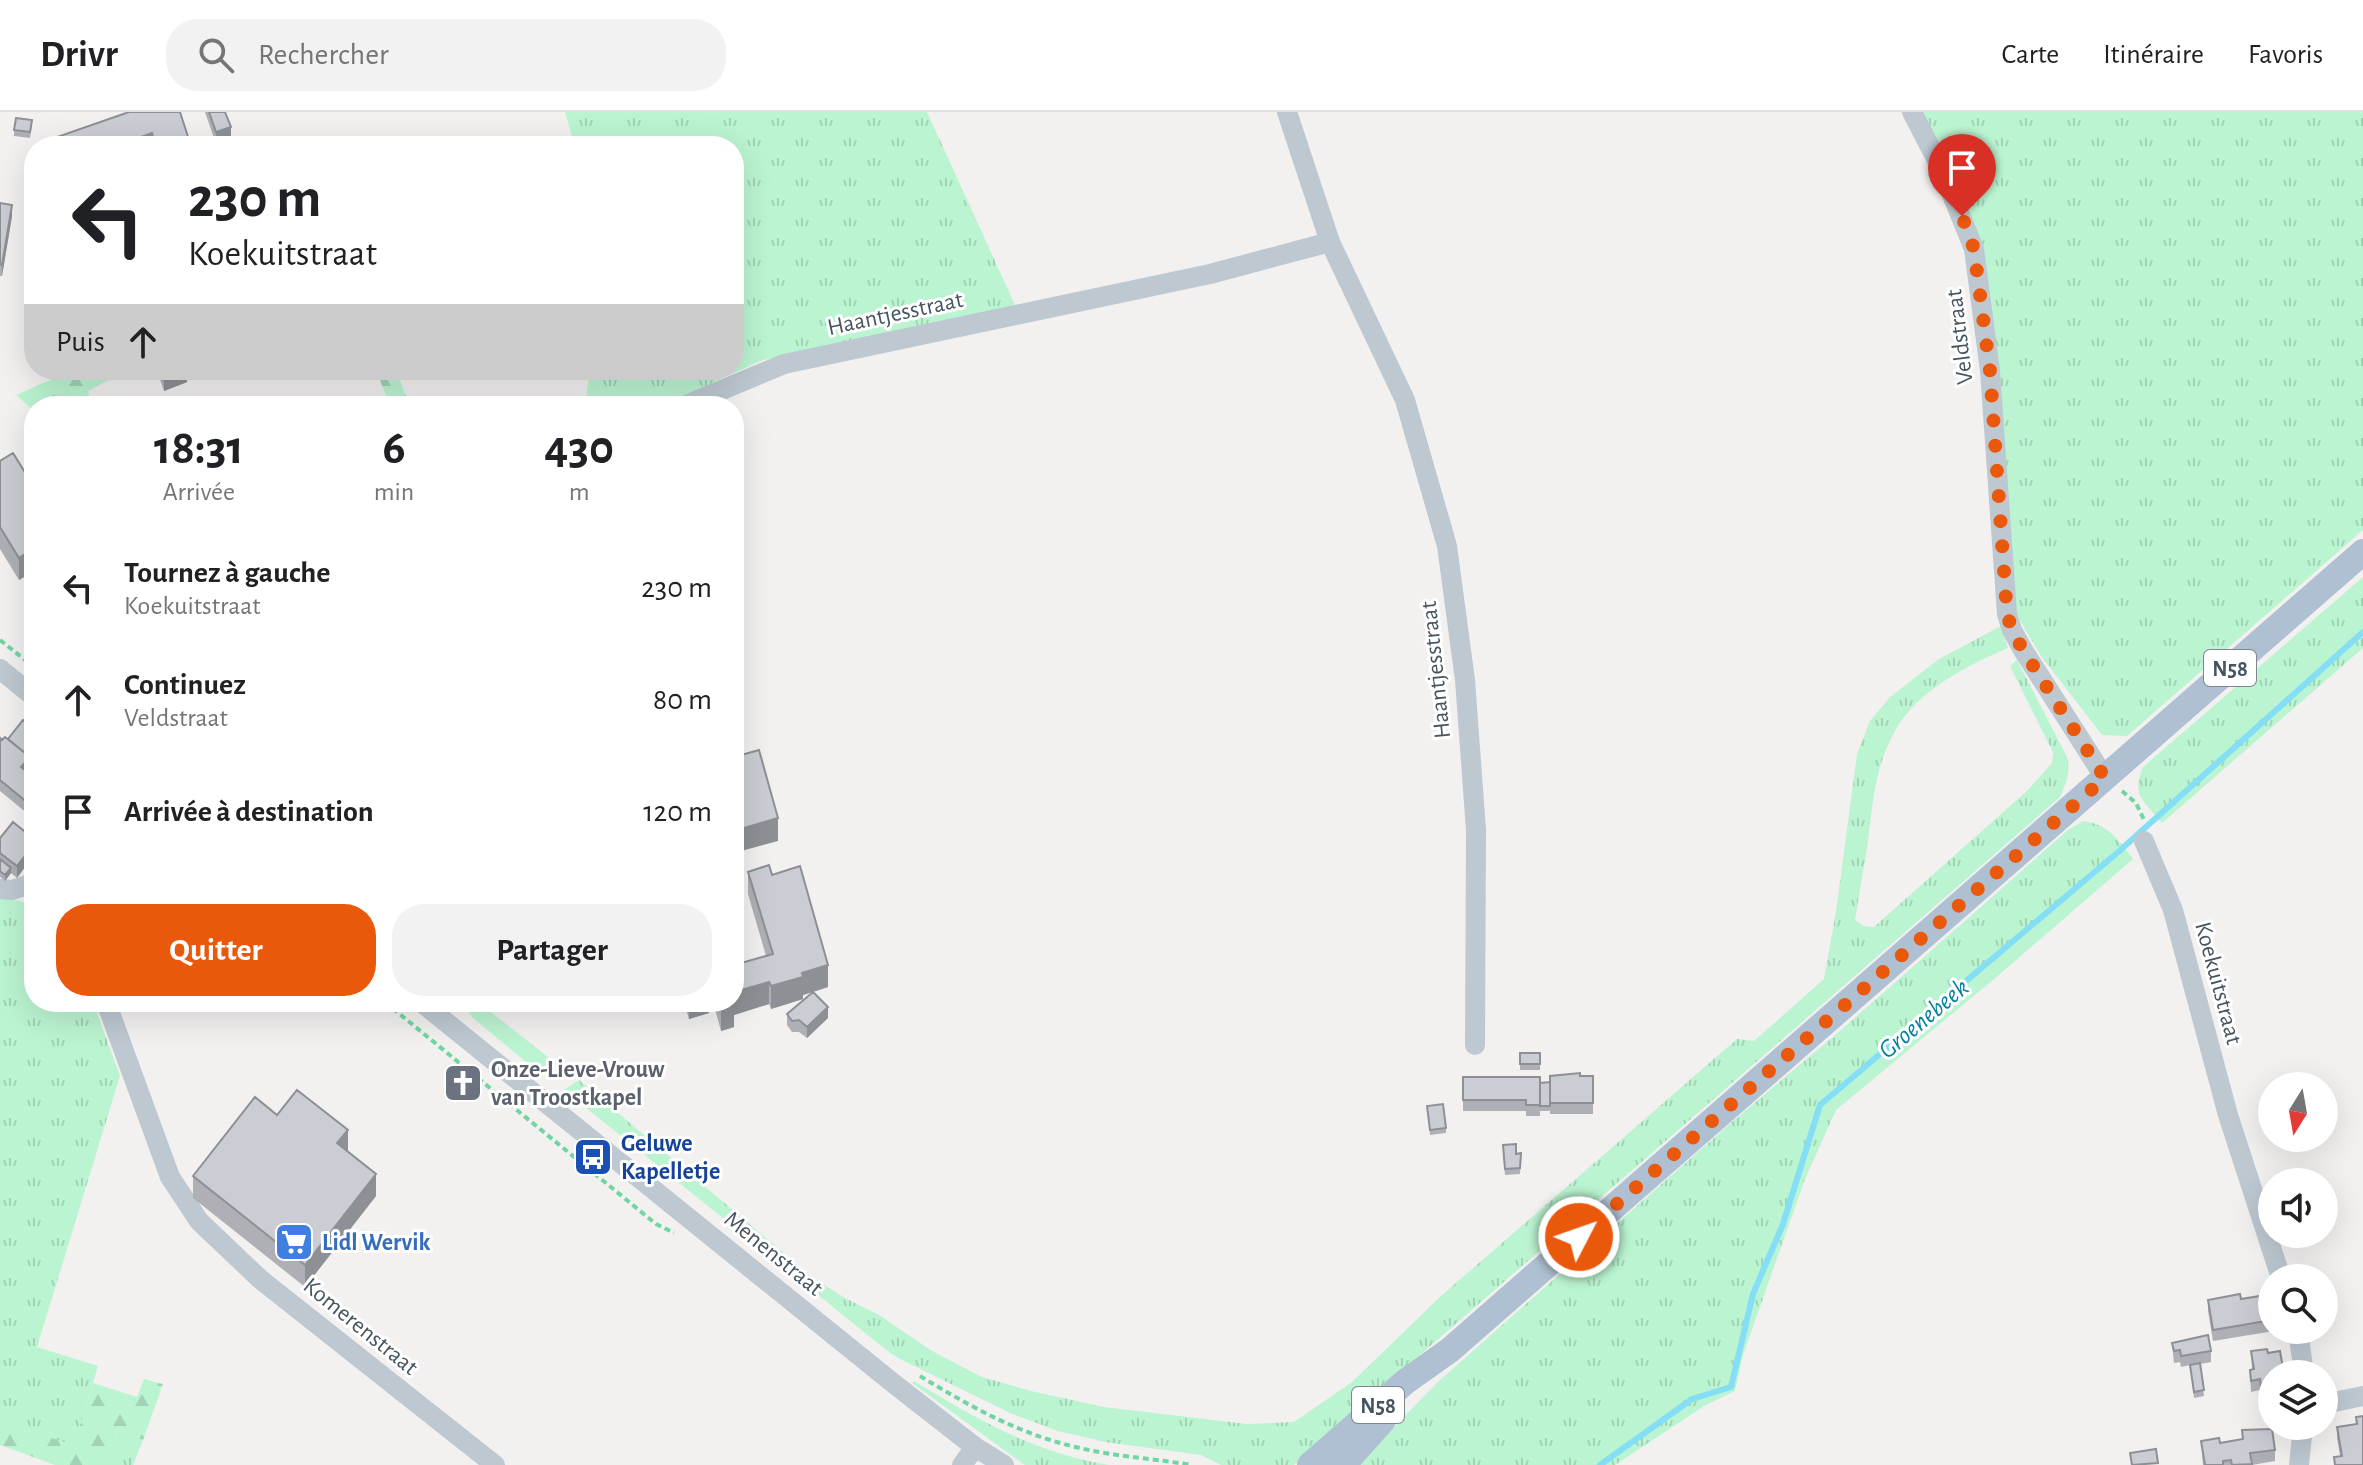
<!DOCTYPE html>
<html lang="fr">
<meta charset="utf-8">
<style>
:root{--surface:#fff;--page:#f2f2f2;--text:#202124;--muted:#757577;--line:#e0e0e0;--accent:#ea580c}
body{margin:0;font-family:"Alegreya Sans",sans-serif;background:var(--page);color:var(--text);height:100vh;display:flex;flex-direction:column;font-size:30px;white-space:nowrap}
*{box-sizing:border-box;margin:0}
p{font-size:26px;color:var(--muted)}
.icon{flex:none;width:44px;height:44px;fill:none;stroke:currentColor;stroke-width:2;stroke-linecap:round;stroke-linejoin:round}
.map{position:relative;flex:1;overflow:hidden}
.panel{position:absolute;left:24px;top:284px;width:720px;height:616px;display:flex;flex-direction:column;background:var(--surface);border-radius:32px;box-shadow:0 8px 32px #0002}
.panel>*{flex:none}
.guide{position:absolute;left:24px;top:24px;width:720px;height:244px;border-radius:32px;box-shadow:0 8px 32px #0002;background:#fff;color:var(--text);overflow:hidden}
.needle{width:52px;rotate:191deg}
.buttons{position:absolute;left:2258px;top:960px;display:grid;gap:16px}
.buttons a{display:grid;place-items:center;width:80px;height:80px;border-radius:50%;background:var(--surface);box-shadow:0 8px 32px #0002;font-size:40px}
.pin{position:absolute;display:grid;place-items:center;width:68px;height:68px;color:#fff;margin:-82px -34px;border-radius:50% 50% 50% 0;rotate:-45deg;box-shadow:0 0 8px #0007}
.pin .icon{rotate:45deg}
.me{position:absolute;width:88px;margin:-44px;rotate:49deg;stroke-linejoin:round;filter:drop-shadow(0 0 6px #0008)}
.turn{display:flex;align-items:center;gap:28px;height:168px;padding:0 32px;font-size:36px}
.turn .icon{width:104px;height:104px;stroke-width:2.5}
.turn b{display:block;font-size:56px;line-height:68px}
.then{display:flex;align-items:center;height:76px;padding:0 32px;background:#0003;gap:16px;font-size:30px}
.eta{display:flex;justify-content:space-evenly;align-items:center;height:136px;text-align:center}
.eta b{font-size:48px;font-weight:700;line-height:56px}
.action{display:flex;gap:16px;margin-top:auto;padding:16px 32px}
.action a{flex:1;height:92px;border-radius:32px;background:var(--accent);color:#fff;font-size:32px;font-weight:700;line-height:92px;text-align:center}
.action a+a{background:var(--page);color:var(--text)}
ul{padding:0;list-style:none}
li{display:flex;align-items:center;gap:24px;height:112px;padding:0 32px}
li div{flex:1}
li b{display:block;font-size:30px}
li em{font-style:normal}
header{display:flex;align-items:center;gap:48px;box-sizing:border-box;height:112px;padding:0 40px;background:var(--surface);border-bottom:2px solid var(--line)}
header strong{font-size:38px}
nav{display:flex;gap:44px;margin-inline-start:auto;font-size:28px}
.search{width:560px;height:72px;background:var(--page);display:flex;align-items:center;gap:20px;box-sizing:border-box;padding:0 28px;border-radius:32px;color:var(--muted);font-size:30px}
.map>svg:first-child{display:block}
</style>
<header>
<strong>Drivr</strong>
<div class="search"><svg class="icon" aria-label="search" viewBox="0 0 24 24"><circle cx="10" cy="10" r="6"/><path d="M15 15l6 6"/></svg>Rechercher</div>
<nav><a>Carte</a><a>Itinéraire</a><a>Favoris</a></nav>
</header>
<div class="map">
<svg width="2363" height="1353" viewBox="0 0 2363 1353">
<defs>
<pattern id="grass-tufts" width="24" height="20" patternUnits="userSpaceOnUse" patternTransform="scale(2)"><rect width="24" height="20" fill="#bbf4d1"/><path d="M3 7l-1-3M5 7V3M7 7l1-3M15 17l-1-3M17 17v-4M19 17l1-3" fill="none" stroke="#a2d3b6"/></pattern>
<pattern id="forest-firs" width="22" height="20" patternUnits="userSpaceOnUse" patternTransform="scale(2)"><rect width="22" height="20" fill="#bbf4d1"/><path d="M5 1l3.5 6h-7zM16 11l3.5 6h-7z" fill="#a2d3b6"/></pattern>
</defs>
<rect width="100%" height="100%" fill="#f3f0f0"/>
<path fill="url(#grass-tufts)" d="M565,0H927L1015,193L760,249L662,294H585L590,258H734V34H575Z
M1922,0H2363V418L2127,624L2102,623L2041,544L2015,500L1985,161L1970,100L1945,41Z
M2363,465V536L2162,711C2144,689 2131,684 2143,655Z
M2001,514L2008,536C1968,553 1919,578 1896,617C1875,653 1873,690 1868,729C1864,755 1859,782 1855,808L1864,814L1874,815L2028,678L2052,651L2053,640L2010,554L2017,548L2067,645C2071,661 2066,671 2060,685L1294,1353H1221L1201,1343L1105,1330L1058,1319L1010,1301L900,1247L890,1241L564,978L579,968L813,1166L845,1186L879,1203L932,1239L982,1265L1031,1279L1104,1295L1247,1312L1294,1310L1352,1270L1441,1184L1737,927L1754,929L1824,867L1836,800L1857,642L1870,609L1890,585L1939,547Z
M2083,709C2108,712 2118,727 2133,747L1993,868L1836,998L1805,1067L1743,1243L1735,1279L1704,1294L1615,1353H1360L1379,1330L1439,1269L1734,1008L1840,919L2068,718Z
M0,784L34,793V890H93L120,964L37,1235L98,1254L74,1334L0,1310Z
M461,890H478L557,952L550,958L539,961L473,906Z
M914,1269C977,1307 1034,1341 1109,1353H1025L912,1271Z
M118,1319L143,1328L133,1353H108Z"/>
<path fill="url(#forest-firs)" d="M73,258H127L88,279L92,294H34V299L16,283Z
M376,258H396L410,294H390Z
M144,1267L163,1272L143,1328L118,1319L108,1353H55L0,1333V1310L74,1333L93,1271L137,1285Z"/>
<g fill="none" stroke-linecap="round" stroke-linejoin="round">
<path stroke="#84def6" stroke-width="6" d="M1600,1353L1692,1287L1731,1275L1753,1182L1783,1112L1820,993L2117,741L2363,520"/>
<path stroke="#6fd6a3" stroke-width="4" stroke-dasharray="6 4" stroke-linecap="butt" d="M0,528L34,555
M2122,679L2136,691L2145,710
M385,890L656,1112L674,1121
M920,1264C966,1292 1012,1318 1064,1332C1106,1344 1149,1346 1192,1353"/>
<path stroke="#bdc8d1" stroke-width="20" d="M1287,0L1330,130L1405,288L1447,434L1465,568L1476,718L1475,933
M1912,0L1942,58L1974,137L1990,259L2007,502L2012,518L2023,538L2105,666
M684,294L784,252L1210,162L1330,130
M0,557L34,585
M2144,729L2173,798L2228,1003L2281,1166
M0,777L12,778L34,771
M106,890L170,1065L199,1109L260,1167L495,1353
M421,890L893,1271L975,1335L1004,1353
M2298,1218L2304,1262
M2324,1292L2363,1284
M962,1353L975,1335
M2299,1353L2303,1314"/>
<path stroke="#aec0d2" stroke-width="26" d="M1310,1353L1405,1270L1450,1238L2363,440
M1343,1353L1383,1308"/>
</g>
<path fill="#aeb0b5" d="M129,0L191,34H153L152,33L149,34H57V25Z
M205,0H225L231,26L216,32Z
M32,14L30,26L14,24V18Z
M0,91L12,104L2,164H0Z
M157,258H187V270L164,279Z
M0,349L34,375V459L19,468L0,437Z
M34,617V653L33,652L26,660L34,666V697L33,696L28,702L0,679V626L2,628L8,627Z
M0,726L34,727L17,766L11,761L5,769L0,765Z
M748,760L772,763L828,875L813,880L828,906L807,926L799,920H792L787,913V902L813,880L803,883V887L771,897L769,892L734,903V915L721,919L713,890H734L766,844L748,782Z
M684,890H709V901L689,907Z
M1520,941H1540V958H1520Z
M1580,964H1593V1002H1550V999H1540V1004H1526V999H1463V965L1540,976L1550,970Z
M1427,994L1446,1016V1021L1430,1023Z
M277,1003L348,1040L376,1084L305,1175L193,1086V1064Z
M1503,1039L1516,1042L1521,1041L1520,1062L1505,1063Z
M2272,1182V1218H2280L2213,1229L2208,1199V1188L2241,1187Z
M2172,1231L2211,1239V1250L2200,1252L2204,1284L2194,1286L2190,1253L2181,1255L2180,1250L2174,1251Z
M2251,1239L2272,1262V1299L2263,1301L2260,1278L2251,1280L2250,1258H2252Z
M2356,1305L2363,1353H2334V1345L2340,1344L2337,1326V1315L2356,1312Z
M2242,1318L2275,1338V1349L2252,1353H2203L2201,1329L2220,1331L2242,1328Z"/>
<path fill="#8d9094" d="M231,15V26L216,32V20Z
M152,21V33L149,34H116Z
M12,93V104L2,164V153Z
M187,259V270L164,279V267Z
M34,436V459L19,468V446Z
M30,645V656L21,666V655Z
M33,685V696L28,702V691Z
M778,706V729L734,741V719Z
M34,732V743L17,766V754Z
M11,756V761L5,769V763Z
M828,853V875L803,883V887L771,897V874L802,861Z
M769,870V892L734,903V915L721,919V897L730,890H734V880Z
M707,890H709V901L689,907V895Z
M828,895V906L807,926V915Z
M348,1018V1040L337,1031Z
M376,1062V1084L305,1175V1153Z"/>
<path fill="#cacdd3" stroke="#8d9094" stroke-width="2" d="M129,0H180L191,34H156L152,21L116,34H60L57,25Z
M209,0H225L231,15L216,20Z
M16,6L32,8L30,20L14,18Z
M0,91L12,93L2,153L0,152Z
M161,258H187V259L164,267Z
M13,341L34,375V436L19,446L0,415V349Z
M23,608L34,617V647L33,646L30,650V645L8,627Z
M5,625L30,645L21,655L34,666V686L33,685L28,691L0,668V626L2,628Z
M759,638L778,706L734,719V645Z
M13,710L34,727V732L17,754L0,741V726Z
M0,747L11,756L5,763L0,759Z
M769,753L772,763L800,754L828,853L802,861L803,865L771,874L769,870L734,880V853L773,842L748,760Z
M813,880L828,895L807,915L799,908L792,909L787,902Z
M687,890H707L689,895Z
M719,890H733L734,893L721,897Z
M1520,941H1540V952H1520Z
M1580,961V964H1593V991H1550V964Z
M1463,965H1540V993H1526V988H1463Z
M1550,970V994H1540V971Z
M297,978L348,1018L337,1031L376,1062L305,1153L193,1064L255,985L277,1003Z
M1443,992L1446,1016L1430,1018L1427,994Z
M1516,1032V1042L1521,1041L1520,1056L1505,1057L1503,1033Z
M2240,1182L2241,1187L2272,1182V1208L2213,1218L2208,1188Z
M2208,1223L2211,1239L2181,1244L2180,1238L2174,1239L2172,1231Z
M2267,1237L2268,1241L2280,1239L2284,1262H2272V1288L2263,1289L2260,1267L2251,1269L2250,1258L2254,1257L2251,1239Z
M2200,1251L2204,1278L2194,1280L2190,1253Z
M2363,1304V1353H2335L2334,1345L2342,1344L2337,1315L2357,1312L2356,1305Z
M2272,1317L2275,1338L2250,1341L2252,1352L2232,1353L2231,1348L2223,1349V1353H2205L2201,1329L2219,1326L2220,1331L2243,1327L2242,1318Z
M2156,1337L2158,1351L2132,1353L2130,1341Z"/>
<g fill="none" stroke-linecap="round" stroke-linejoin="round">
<path stroke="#ea580c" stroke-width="14" stroke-dasharray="0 25.2" d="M1579,1125L2105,666L2023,538L2012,518L2007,502L1990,259L1974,137L1962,104"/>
</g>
<defs>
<symbol id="church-square" viewBox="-11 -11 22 22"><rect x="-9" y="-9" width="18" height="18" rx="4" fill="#6b7280" stroke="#fff"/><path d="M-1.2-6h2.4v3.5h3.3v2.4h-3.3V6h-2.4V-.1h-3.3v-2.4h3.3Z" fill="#fff"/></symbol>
<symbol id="bus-square" viewBox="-11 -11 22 22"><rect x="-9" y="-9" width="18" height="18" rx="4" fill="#1a4fb4" stroke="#fff"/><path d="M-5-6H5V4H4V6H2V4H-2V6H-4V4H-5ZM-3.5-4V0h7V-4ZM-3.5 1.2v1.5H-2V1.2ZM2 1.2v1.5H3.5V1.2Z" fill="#fff"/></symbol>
<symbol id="supermarket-square" viewBox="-11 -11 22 22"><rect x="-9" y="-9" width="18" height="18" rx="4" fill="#3f7fe0" stroke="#fff"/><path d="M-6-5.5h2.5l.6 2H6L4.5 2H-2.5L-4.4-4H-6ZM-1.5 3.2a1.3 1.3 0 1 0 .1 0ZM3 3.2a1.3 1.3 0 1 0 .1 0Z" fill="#fff"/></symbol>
</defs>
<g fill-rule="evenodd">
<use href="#church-square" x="441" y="949" width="44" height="44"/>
<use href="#bus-square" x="571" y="1023" width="44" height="44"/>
<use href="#supermarket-square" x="272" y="1108" width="44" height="44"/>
</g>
<g text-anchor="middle" stroke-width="6" stroke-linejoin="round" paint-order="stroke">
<g fill="#fff" stroke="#7e8790" stroke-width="2">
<rect x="2204" y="538" width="52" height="36" rx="6"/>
<rect x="1352" y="1275" width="52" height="36" rx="6"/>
</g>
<g font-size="22" font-weight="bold" fill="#465460">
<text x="2230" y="564">N58</text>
<text x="1378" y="1301">N58</text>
</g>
<g font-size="24" fill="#465460" stroke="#fff">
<text transform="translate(895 201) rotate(-12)" y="8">Haantjesstraat</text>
<text transform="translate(1959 225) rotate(-97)" y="8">Veldstraat</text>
<text transform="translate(1435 558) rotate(-96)" y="8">Haantjesstraat</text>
<text transform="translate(2219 871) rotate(75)" y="8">Koekuitstraat</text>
<text transform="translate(774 1141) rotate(39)" y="8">Menenstraat</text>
<text transform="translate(361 1214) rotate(39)" y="8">Komerenstraat</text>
</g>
<g font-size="24" font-weight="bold" fill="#5b616d" stroke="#fff" text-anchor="start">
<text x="491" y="965">Onze-Lieve-Vrouw<tspan x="491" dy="28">van Troostkapel</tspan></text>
</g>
<g font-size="24" font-weight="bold" fill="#164399" stroke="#fff" text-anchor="start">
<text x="621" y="1039">Geluwe<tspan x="621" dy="28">Kapelletje</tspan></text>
</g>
<g font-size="24" font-weight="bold" fill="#366cbe" stroke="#fff" text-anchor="start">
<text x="322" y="1138">Lidl Wervik</text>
</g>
<g font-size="26" font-style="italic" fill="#0380a1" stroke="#fff">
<text transform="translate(1923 906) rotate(-40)" y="9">Groenebeek</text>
</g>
</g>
</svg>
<div class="buttons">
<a><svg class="needle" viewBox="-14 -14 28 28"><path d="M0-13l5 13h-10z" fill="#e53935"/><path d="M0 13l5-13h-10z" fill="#757577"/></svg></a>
<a><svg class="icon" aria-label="sound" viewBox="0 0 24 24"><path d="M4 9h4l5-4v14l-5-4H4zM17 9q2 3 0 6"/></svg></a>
<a><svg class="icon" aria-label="search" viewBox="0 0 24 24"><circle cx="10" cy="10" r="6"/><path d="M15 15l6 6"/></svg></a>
<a><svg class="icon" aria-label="layers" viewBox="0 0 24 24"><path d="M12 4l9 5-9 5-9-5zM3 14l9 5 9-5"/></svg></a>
</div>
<div class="pin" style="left:1962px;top:104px;background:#d93025"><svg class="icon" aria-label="arrive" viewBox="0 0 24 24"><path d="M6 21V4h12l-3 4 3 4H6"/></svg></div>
<svg class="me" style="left:1579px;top:1125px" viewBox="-20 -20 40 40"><circle r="17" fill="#ea580c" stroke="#fff" stroke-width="3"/><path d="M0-11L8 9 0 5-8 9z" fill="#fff"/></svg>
<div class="guide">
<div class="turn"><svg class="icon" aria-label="left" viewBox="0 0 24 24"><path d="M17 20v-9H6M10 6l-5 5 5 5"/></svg><div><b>230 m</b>Koekuitstraat</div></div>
<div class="then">Puis<svg class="icon" aria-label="ahead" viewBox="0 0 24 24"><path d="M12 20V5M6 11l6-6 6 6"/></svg></div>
</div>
<section class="panel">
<div class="eta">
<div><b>18:31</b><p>Arrivée</p></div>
<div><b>6</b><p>min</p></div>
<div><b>430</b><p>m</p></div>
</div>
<ul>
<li><svg class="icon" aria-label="left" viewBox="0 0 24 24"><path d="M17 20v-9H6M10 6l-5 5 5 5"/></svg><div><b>Tournez à gauche</b><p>Koekuitstraat</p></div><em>230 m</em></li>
<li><svg class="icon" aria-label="ahead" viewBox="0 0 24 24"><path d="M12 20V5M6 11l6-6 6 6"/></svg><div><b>Continuez</b><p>Veldstraat</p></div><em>80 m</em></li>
<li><svg class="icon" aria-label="arrive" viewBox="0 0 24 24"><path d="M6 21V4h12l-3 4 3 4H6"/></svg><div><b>Arrivée à destination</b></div><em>120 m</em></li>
</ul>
<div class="action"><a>Quitter</a><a>Partager</a></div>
</section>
</div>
